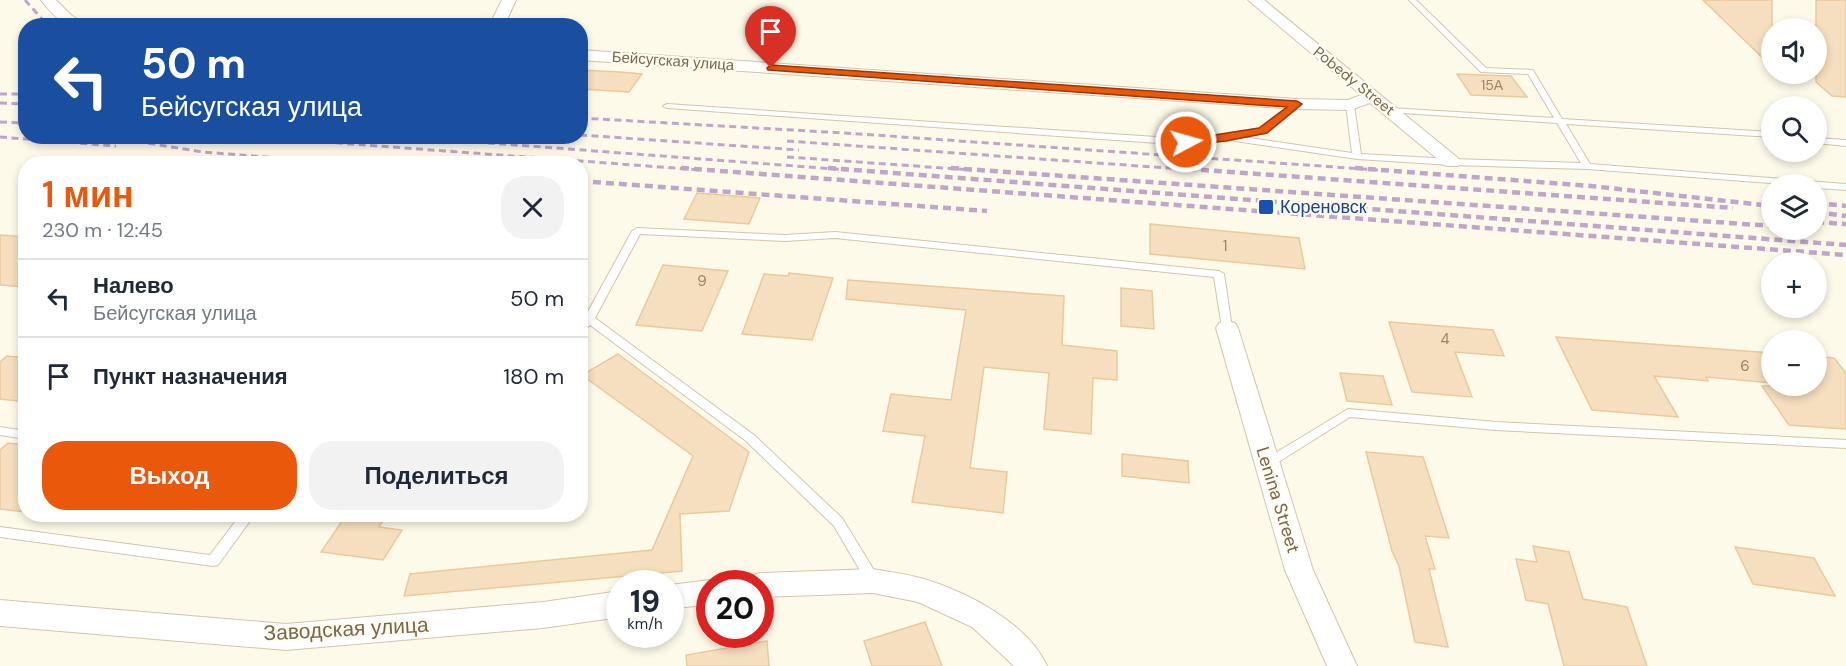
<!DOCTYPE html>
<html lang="ru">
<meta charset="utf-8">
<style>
:root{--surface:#fff;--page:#f2f2f3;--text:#1f2937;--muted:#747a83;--line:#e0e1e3;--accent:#ea580c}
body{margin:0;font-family:"DM Sans",sans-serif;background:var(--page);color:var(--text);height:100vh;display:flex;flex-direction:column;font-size:22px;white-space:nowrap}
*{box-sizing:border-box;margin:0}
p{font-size:20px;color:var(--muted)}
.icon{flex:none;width:33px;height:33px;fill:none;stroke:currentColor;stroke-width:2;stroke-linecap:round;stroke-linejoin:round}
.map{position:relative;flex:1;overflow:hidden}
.panel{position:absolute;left:18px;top:156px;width:570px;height:366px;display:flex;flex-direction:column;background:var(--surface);border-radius:24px;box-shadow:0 3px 9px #0003}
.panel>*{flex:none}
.guide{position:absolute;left:18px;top:18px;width:570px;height:126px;border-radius:24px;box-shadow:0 3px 9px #0003;background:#1a4fa0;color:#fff;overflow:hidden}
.tools{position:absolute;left:1761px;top:18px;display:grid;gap:12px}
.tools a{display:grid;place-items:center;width:66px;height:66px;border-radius:50%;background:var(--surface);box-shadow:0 3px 9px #0003;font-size:30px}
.speed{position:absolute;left:606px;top:570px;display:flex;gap:12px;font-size:30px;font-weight:700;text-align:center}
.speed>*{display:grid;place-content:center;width:78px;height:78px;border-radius:50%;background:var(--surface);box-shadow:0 3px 9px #0003;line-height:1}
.speed small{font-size:15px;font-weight:400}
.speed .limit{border:9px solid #d22;background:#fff;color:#111}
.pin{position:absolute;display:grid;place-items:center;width:51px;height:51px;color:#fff;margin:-62px -26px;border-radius:50% 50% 50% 0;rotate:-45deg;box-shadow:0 0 6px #0007}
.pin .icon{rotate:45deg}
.me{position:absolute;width:66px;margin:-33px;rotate:84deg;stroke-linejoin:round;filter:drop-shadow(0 0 4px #0008)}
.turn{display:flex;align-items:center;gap:21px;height:126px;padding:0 24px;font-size:27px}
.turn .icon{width:78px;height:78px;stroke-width:2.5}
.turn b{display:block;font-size:42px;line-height:51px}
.round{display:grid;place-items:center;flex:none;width:63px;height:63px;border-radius:24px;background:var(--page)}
.overview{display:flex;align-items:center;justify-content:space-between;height:102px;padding:0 24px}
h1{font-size:36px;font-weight:600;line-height:45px;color:var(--accent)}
.cta{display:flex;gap:12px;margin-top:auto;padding:12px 24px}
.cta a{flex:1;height:69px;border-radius:24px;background:var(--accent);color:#fff;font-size:24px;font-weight:600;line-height:69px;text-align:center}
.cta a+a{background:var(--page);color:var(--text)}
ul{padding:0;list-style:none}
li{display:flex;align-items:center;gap:18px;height:78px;padding:0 24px;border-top:2px solid var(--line)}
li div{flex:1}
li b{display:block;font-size:22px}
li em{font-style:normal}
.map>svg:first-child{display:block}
</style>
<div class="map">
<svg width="1846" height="666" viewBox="0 0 1846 666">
<rect width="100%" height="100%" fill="#fefae9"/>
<path fill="#f6dfbe" stroke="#eac99d" stroke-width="1.5" d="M1703,0H1772V67Z
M1816,0H1846V97L1832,96L1816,82Z
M580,70L620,72L642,74L629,92L580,89Z
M1457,74L1511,76L1527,97L1471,95Z
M697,193L760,198L749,224L684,219Z
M1150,224L1299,238L1305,269L1150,254Z
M0,235L26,237V287L0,285Z
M663,265L728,271L702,331L636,325Z
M789,273L833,278L812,340L742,334L764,274L788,276Z
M848,280L1064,296L1062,345L1117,351V380L1093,378L1091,434L1044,429L1049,373L984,367L970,468L1007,472L1003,513L912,502L925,436L883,431L891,394L951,400L966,310L846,299Z
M1121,288L1152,291L1154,329L1121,326Z
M1389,322L1493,330L1504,356L1455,352L1472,397L1412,392Z
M1556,337L1772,353V383L1706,377L1708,381L1654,376L1678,417L1592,410Z
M618,354L749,452L729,511L680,514L682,571L404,596L410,574L652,550L693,456L582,375Z
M7,356L26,358V402L0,399V362Z
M1816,356L1834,358L1846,373V429L1789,425L1762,386H1816Z
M1340,373L1383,376L1392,405L1347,401Z
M8,443L26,445V512L0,509V450Z
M1366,452L1423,457L1449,538L1425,536L1435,569H1429L1448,647L1415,642L1399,566L1392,551Z
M1122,454L1188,461L1189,483L1122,476Z
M347,514H387L379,527L402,530L383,560L321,552Z
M1533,546L1569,552L1583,599L1627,607L1647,666H1564L1548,604L1526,600L1516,559L1537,562Z
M1735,547L1814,558L1835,596L1753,584Z
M925,622L942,666H872L864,641Z
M767,641L769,666H687L686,655Z"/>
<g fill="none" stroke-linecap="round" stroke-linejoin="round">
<defs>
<path id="lane" d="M1409,0H1416L1486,68L1533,70L1562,119L1772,132V137L1566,124L1590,164L1846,184V190L1816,188V184H1784L1587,169L1452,165L1357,159L1235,141L1231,140L1186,145L667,108L663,106L667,104L1186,139L1226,136L1260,129L1297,102H1300V106L1266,133L1242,137L1352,153L1346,105L1350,103L1354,105L1361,154L1452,159L1581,163L1557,123L1387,112V108H1390L1554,118L1528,74L1481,72Z
M1816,138L1846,140V146L1816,143Z
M637,228L785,235L835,232L1219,271L1224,274L1232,328L1227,331L1222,328L1214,277L835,238L785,241L640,234L595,318L754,435L842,518L880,580L878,584L873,586L868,584L834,526L746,441L590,325L584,331L580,332V322L585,317L632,231Z
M1348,409L1496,422L1846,440V448L1496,430L1350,417L1272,466L1268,468L1264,466L1262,463L1264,460Z
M0,427L26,431V439L0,435Z
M241,514H255L218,565L213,566L0,537V527L210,555Z"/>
<path id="street" d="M41,0H56L71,15L88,26C64,26 56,20 41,0Z
M502,0H516L504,26H489Z
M1248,0H1264L1458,158L1461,162L1458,166H1446L1370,103L1350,110L1297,109L580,60V50L1297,99L1348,100L1361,95Z
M1227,321L1235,323L1238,328L1313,570L1357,666H1327L1285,570L1216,328L1219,323Z
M873,569C890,572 907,574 924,579C967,592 1028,623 1047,666H1014L972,627L918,602L873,593L760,597V584H746L750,576L760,573Z
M710,580L720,584H710V604L670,609V585Z
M620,591V617L543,628L286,650L0,626V600L286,624L543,602Z"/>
</defs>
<use href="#lane" stroke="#d3c4ad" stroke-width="2"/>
<use href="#street" stroke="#d3c4ad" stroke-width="2"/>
<use href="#lane" fill="#fff" fill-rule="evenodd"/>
<use href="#street" fill="#fff" fill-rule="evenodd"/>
<path stroke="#c0a5cb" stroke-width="3" stroke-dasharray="7 4.5" stroke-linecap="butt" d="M25,0L48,26
M0,94H26
M0,103L26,104
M580,118L845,133L1378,170
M0,122L26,123
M580,135L799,150
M103,136L203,152L354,164
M244,136L701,170
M396,136L848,170
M0,137L116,146
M787,141L1196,170
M787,157L972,170"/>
<path stroke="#c0a5cb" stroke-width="4.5" stroke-dasharray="8 5" stroke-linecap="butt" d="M681,168L1846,255
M828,168L1846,245
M951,168L1772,226
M1175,168L1733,208
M1355,168L1591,186L1772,206
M580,181L987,211
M1816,203L1846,206
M1816,212L1846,216
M1816,222L1846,224"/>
</g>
<path fill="#ea580c" stroke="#983908" stroke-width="1.5" d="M771,65L1297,101L1302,104L1267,133L1226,141L1186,145L1183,144V140L1259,128L1287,107L768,70L767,68Z"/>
<rect fill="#1a4fb4" stroke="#fffcf1" stroke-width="2" x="1258" y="199" width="16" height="16" rx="3"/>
<g text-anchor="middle" stroke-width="4.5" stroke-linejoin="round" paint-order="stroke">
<g font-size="14" fill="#9a8466">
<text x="1492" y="90">15А</text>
</g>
<g font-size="15" fill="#7c6549" stroke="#fffcf1">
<text transform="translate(673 61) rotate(4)" y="5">Бейсугская улица</text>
<text transform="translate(1354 81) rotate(39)" y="5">Pobedy Street</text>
</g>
<g font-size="15" fill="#9a8466">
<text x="1225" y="251">1</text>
<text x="702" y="286">9</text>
<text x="1445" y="344">4</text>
<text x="1745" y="371">6</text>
</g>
<g font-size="18" fill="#164399" stroke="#fffcf1" text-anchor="start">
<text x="1280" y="213">Кореновск</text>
</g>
<g font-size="18" fill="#7c6549" stroke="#fffcf1">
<text transform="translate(1278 500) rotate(73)" y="6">Lenina Street</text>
</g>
<g font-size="21" fill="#7c6549" stroke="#fffcf1">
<text transform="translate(346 629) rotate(-3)" y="7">Заводская улица</text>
</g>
</g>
</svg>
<div class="tools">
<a><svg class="icon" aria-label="sound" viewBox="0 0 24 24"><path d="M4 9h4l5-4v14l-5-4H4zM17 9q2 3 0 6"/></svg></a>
<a><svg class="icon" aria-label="search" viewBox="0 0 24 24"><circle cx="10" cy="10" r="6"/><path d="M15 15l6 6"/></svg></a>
<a><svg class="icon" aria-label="layers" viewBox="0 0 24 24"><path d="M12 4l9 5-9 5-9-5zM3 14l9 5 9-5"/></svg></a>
<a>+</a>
<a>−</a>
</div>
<div class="speed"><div>19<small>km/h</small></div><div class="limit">20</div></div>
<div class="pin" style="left:771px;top:68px;background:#d93025"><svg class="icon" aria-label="arrive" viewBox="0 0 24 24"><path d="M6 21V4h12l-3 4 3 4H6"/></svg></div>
<svg class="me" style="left:1186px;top:142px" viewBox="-20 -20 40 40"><circle r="17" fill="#ea580c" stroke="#fff" stroke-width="3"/><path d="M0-11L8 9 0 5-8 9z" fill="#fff"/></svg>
<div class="guide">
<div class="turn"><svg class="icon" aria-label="left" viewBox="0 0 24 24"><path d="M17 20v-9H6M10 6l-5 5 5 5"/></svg><div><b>50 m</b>Бейсугская улица</div></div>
</div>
<section class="panel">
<div class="overview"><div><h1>1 мин</h1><p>230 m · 12:45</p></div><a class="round"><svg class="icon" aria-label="close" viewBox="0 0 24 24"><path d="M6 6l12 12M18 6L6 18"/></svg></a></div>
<ul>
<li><svg class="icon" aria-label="left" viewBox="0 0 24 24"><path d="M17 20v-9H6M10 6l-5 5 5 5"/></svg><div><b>Налево</b><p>Бейсугская улица</p></div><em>50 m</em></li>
<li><svg class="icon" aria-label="arrive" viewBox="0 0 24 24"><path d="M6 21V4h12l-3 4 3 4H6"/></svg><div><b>Пункт назначения</b></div><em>180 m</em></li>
</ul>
<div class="cta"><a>Выход</a><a>Поделиться</a></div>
</section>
</div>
